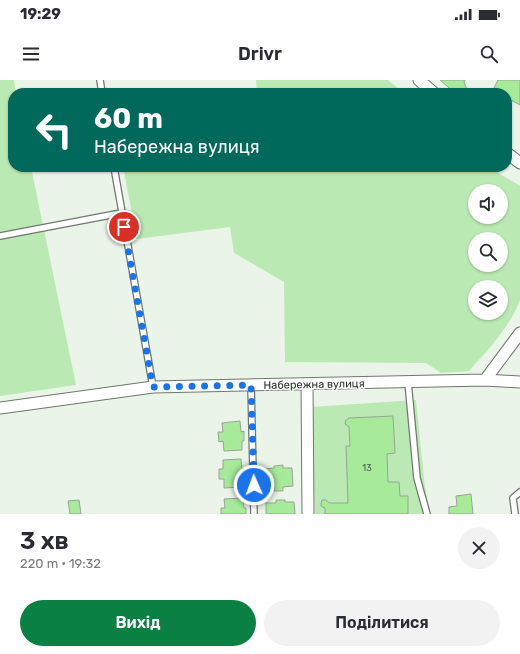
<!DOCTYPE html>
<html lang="uk">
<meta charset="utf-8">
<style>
:root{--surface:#fff;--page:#f2f2f3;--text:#2b2b33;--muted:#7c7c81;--accent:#0b8043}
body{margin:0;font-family:Rubik,sans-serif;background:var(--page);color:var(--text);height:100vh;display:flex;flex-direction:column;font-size:15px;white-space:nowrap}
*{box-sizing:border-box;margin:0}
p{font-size:13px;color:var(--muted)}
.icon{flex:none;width:22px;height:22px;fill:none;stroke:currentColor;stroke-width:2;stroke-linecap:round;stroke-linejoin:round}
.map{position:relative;height:434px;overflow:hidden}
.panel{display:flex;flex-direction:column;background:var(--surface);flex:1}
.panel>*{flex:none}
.top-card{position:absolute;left:8px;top:8px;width:504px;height:84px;border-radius:16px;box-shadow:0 1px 3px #0004;background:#00695c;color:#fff;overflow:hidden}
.buttons{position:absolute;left:468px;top:104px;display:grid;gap:8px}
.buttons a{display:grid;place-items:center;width:40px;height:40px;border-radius:50%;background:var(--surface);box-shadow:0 1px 3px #0004;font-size:20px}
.pin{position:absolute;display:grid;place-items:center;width:34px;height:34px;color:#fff;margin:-17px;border:2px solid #fff;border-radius:50%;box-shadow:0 1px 4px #0007}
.me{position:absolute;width:44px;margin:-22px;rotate:358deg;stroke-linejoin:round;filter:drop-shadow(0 0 3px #0008)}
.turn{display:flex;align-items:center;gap:14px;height:84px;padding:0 20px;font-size:18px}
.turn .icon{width:52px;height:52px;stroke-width:2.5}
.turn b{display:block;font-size:28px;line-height:34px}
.round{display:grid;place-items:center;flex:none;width:42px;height:42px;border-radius:21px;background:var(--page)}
.head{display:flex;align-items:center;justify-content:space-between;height:68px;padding:0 20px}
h1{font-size:24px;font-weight:600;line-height:30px}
.cta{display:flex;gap:8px;margin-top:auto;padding:8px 20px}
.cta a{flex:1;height:46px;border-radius:24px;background:var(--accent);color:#fff;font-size:16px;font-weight:600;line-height:46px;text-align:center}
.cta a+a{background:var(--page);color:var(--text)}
.status{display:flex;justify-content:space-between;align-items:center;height:28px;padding:0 20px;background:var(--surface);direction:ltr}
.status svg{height:11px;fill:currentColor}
header{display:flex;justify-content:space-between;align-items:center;height:52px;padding:0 20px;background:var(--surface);font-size:18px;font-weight:600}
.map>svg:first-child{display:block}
</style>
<div class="status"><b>19:29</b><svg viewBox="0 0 49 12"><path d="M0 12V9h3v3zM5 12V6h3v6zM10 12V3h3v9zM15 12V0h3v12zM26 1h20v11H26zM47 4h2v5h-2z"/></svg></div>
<header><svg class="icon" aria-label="menu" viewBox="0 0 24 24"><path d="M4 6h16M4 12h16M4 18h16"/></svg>Drivr<svg class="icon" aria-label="search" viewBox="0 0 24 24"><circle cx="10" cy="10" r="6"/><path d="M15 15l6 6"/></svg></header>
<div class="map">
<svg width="520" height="434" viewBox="0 0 520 434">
<rect width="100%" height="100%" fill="#ebf4e9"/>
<path fill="#bbe9b3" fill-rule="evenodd" d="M0,0H14L16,13H13V87H31L76,305L0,316Z
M256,0H388L404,13H257Z
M123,87H491L500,94L520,106V220C510,247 488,270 469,291L441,293L426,283L285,282L284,202L234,173L230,147L137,159ZM475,111H501V137H475ZM475,159H501V185H475ZM475,207H501V233H475Z
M416,320L425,408L430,434H315L311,327Z"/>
<path fill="#a6ea9a" stroke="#9aa398" d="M440,0H465L464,2L468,12L461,13L453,11L448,7Z
M498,0H520V25L507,18V13H498L493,10Z
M393,336L395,373L387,374L388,402H399L400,416H408V434H325V428L321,426V423L322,420H326L329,423H348L346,366H350L349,347L345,344L346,340L349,338Z
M240,341L241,352L244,351V361H242V370L224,371L223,361L219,362L218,352H223L222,343Z
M241,379L242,389H244L245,398H242L243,407L224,408V399H219V389H223V380Z
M283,385V388H292L293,406L283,407V411H274V407H264V389L274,388V386Z
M471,414L473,434H449V427L457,426L456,416Z
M243,418L244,428H246V434H221V428H225L224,419Z
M79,420L81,434H70L68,421Z
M276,420H285V422H294L295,434H266V423H276Z"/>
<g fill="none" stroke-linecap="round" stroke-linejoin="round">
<defs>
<path id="lane" d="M100,0L102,13
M114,87L153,307
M0,156L121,133
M408,302L417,398L427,434
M251,305L254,434
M515,434L513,418L520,412"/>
<path id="street" d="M419,0L434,13
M507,73L520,83
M485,300L520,253
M307,304L308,434
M0,328L153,307L485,300L520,302"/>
</defs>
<use href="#lane" stroke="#6f776e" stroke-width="8"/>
<use href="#street" stroke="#6f776e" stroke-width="13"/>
<use href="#lane" stroke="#fff" stroke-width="5.5"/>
<use href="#street" stroke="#fff" stroke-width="11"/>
</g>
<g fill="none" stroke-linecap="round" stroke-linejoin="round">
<path stroke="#1a73e8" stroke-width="7" stroke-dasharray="0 12.6" d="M124,147L153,307L251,305L254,405"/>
</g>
<g text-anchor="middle" stroke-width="3" stroke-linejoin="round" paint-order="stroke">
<g font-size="9" fill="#4a5e48">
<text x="367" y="391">13</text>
</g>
<g font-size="11" fill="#2c302c" stroke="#fdfffc">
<text transform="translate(314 304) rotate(-1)" y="4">Набережна вулиця</text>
</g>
</g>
</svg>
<div class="buttons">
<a><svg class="icon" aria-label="sound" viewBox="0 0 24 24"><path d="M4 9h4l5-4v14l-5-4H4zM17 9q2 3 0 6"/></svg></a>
<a><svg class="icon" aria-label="search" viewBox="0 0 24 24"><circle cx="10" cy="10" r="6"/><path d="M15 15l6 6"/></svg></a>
<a><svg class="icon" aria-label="layers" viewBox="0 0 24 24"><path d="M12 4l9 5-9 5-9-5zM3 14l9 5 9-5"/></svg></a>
</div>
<div class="pin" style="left:124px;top:147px;background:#d93025"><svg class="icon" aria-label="arrive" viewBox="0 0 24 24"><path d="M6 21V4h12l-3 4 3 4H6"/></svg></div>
<svg class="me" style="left:254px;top:405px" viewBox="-20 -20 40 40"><circle r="17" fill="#1a73e8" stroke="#fff" stroke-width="3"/><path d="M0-11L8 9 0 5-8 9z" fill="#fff"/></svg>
<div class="top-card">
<div class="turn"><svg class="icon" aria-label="left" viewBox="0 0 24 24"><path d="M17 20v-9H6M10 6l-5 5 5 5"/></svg><div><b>60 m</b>Набережна вулиця</div></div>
</div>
</div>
<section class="panel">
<div class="head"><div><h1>3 хв</h1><p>220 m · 19:32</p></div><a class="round"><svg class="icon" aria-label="close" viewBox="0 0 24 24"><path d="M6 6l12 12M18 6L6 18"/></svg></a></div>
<div class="cta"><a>Вихід</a><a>Поділитися</a></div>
</section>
